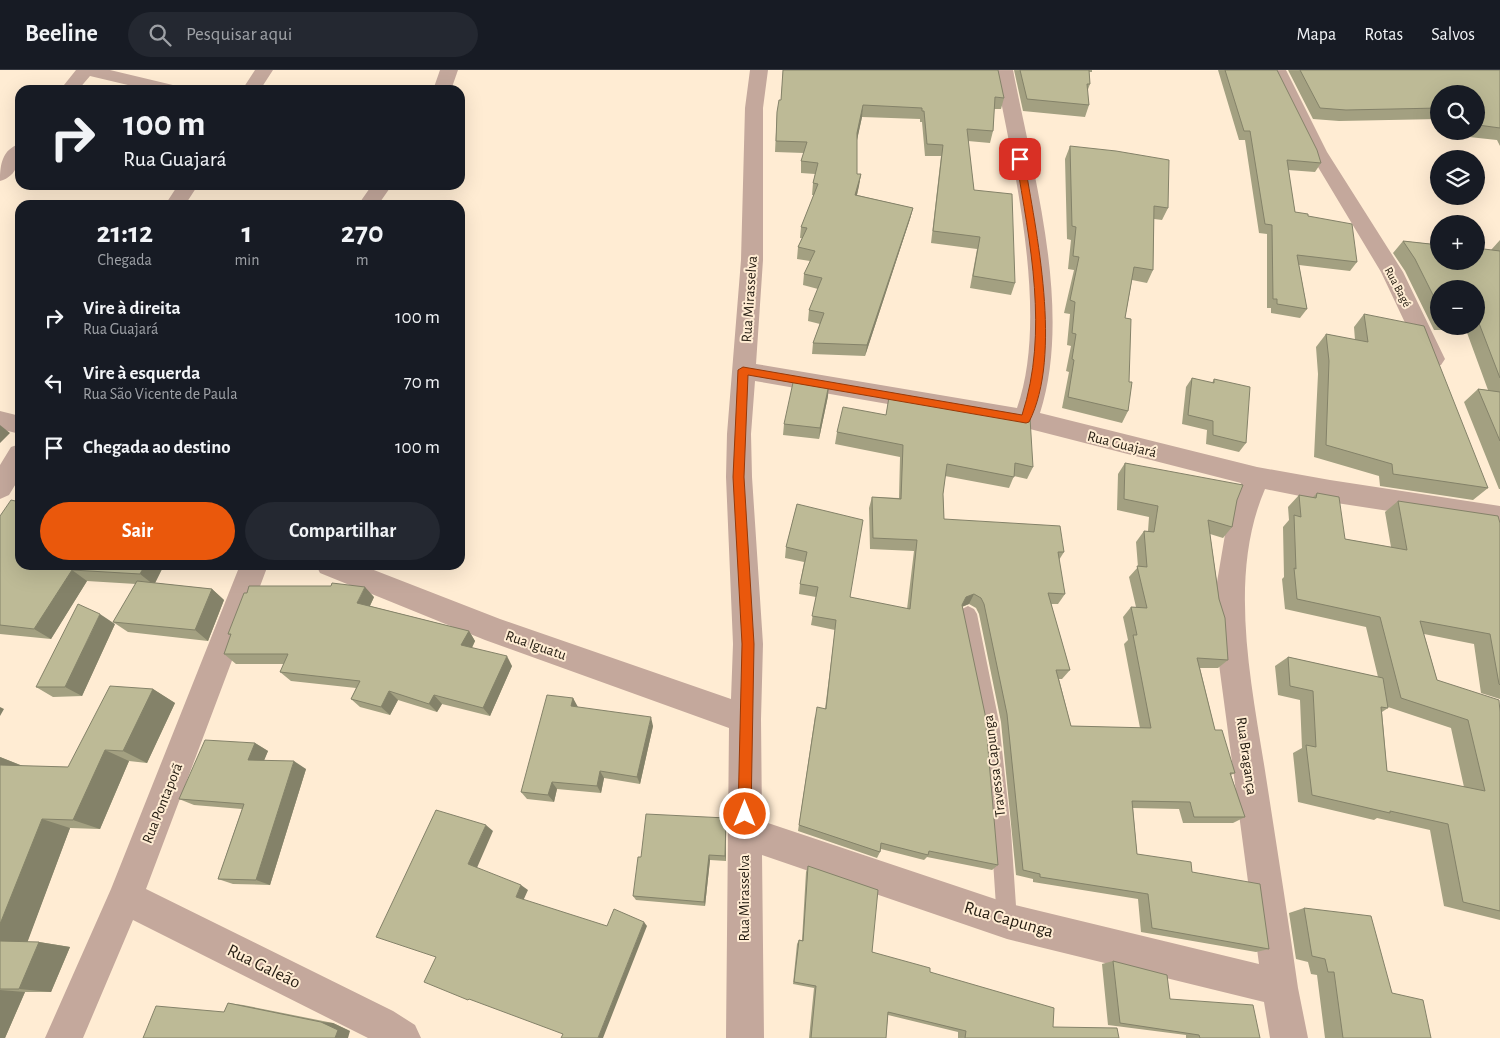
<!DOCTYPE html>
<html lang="pt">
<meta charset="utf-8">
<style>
:root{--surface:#171b24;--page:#242831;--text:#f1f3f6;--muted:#9ea1a6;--line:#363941;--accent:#ea580c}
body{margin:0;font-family:"Alegreya Sans",sans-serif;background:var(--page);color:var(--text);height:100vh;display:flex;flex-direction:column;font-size:19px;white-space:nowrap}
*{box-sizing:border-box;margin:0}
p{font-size:16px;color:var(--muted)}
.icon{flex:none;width:28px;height:28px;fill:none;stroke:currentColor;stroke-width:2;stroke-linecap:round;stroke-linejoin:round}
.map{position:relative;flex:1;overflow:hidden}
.details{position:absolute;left:15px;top:130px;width:450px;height:370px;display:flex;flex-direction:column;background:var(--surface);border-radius:15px;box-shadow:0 5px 20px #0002}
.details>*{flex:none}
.hud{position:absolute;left:15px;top:15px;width:450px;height:105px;border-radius:15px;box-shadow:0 5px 20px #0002;background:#171b24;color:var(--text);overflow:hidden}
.controls{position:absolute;left:1430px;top:15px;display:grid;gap:10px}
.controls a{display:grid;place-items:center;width:55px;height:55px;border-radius:50%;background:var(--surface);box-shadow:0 5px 20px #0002;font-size:25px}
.pin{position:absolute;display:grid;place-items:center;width:42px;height:42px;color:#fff;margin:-21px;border-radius:10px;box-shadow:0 2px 8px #0006}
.me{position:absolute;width:55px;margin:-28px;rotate:0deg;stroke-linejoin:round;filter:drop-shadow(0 0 4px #0008)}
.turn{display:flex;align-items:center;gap:18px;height:105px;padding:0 25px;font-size:22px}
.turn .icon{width:65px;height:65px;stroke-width:2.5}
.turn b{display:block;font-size:35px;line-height:42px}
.eta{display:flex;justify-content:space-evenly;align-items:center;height:85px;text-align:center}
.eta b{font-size:30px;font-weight:600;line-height:35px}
.primary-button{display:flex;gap:10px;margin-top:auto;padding:10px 25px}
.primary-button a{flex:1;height:58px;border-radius:30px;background:var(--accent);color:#fff;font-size:20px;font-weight:600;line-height:58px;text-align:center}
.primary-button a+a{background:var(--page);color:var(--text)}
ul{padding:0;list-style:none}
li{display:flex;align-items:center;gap:15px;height:65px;padding:0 25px}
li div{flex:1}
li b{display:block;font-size:19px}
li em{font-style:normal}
header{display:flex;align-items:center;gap:30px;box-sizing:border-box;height:70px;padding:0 25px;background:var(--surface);border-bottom:1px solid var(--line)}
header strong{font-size:24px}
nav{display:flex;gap:28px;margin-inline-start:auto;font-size:18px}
.search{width:350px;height:45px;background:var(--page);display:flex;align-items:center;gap:12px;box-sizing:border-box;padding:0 18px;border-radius:28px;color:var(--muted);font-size:19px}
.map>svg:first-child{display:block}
</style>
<header>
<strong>Beeline</strong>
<div class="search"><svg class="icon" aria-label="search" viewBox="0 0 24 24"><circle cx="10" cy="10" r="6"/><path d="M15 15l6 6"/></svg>Pesquisar aqui</div>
<nav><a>Mapa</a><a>Rotas</a><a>Salvos</a></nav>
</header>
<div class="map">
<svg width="1500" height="968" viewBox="0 0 1500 968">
<rect width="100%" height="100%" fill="#ffecd3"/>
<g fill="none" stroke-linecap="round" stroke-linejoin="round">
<path fill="#c4a89c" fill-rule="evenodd" d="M968,536L974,539L977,544L999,652L1011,761L1017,851L1014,858L1007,861L1000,858L997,851L991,761L981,652L959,544L962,539Z"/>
<path fill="#c4a89c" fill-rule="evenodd" d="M76,0H110L177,16L180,20H149L90,6L78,20H60Z
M440,0H458L451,20H433Z
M750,0H768L763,38V190L756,294L1017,338C1050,245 1013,96 995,0H1013C1033,104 1073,240 1040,343L1257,397L1330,410L1500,436V458L1330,432L1265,419C1227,507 1252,616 1266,707C1277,778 1288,848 1298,918L1308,968H1270L1264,932L1007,869L762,785L764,968H726L729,658L485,570L320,503L316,495H361L500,549L731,629L733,574L726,407L727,364L741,190L745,38ZM755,311L1026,358L1241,413L1229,441L1217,512L1216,572L1259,894L1007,833L762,751L761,649L763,574L752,407L751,364Z
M1268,0H1286L1327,82L1403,202L1445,289L1441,295L1433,297L1425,295L1381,202L1309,82Z
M20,74C20,90 18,106 0,111C0,95 2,79 20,74Z
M372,115H392L378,135H358Z
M0,341L20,346V364L0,359Z
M240,495H268L146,819L393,941L415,955L421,968H368L133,850L83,968H45L111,819Z"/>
<path fill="#c4a89c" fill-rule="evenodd" d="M255,0H273L260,20H242Z
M178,115H198L185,135H165Z
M20,374V407L9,425L0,429V395L11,377Z"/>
</g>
<path fill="#a3a081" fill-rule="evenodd" d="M783,0L1004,28L1001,39H994L993,61L990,73L968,71L974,120L1015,213L1011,225L970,218L977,179L931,173L941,86H925L922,52H920V49L862,47L857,69V104H861L857,125L913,138L910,149L865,286L812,284L813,273L820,254L808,251L809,240L818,219L803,215L804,204L810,191L797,189L798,177L802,168H800L801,157L814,125H812L813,113L815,104L801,103V91L804,83L775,82L777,42L781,30Z
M1014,0H1092V2H1089L1090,14L1087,22L1089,35L1085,47L1023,41Z
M1218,0H1277L1321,93L1315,102L1288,100L1295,142L1308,146L1357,192L1350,201L1299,195L1307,239L1300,248L1271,243V238H1267V164L1259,163L1245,70H1239Z
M1288,0H1500V76L1497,70L1469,67L1467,61H1476V24H1439V49L1339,51L1313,49Z
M1070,76L1168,138L1162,150L1154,149L1153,200L1147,213L1132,210L1125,248L1128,341L1122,353L1062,338L1069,302L1066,301L1071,276L1067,275L1070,244L1064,243L1074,200L1068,199L1071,170L1067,169L1065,89Z
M1500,170V419H1499L1464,332L1478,319L1488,320L1466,260H1434L1405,201L1393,183L1403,171L1491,180ZM1439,219H1476V256H1439Z
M1364,244L1488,418L1473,430L1380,416L1379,406L1314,387L1318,304L1316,277L1326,264L1355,270L1354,257Z
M1192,308L1212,313L1214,309L1246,373L1239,382L1206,374L1207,360L1182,354L1186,317Z
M828,326L819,369L783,365L784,354Z
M889,327L1033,397L1027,409L1014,406L1009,418L945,406L943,424L944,449L1064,482L1059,490L1065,524L1058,534H1051L1070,600L1062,609H1059L1071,656L1140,658L1124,574L1128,570L1123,547L1131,537H1136L1129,507L1138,497L1136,472L1144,461H1148L1149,447L1117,440L1118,404L1125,393L1237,430L1232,457L1223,468L1210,464L1228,590L1218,598H1200L1215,660L1235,703L1231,705L1245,747L1233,753H1183L1179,739L1133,738L1137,784L1192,802L1269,879L1256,882L1141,862L1138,829L1033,812V809L1016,805L1001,652L979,544L976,538L969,534L962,537L998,795L992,800L927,787L924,790L881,779L880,782L877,788L798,761L815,646L825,639L835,560L811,555L816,527L799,524L800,514L804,492L785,488L786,477L797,434L850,527L907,539L914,481L870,479L869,438L872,427L899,428L900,387L835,374L837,362L886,345Z
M1317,423L1345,469L1391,477L1385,442L1398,431L1500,453V629L1481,623L1474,574L1424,564L1437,610L1500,642V850L1444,836L1430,760L1377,748L1374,750L1298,732L1293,683L1302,678L1300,630L1278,625L1275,596L1288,587L1378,607L1366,557L1285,539L1282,509L1284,507L1283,457L1289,450L1288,437L1299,425L1312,428ZM1388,637L1451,658L1464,717L1387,701L1382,642L1388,638Z
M0,446L164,495L155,513L212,519L224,530L208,571L128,562L113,552L136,514L87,511L51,569L0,564Z
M374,527L370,536L469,561L475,571L472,578L512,596L490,646L442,634L437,642L398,630L390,645L360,637L351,629L356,618L291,611L280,602L284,594H236L224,584L231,566L228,564Z
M115,554L82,626L53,627L36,617Z
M153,619L175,633L147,693L129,691L100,759L70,758L27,872H39L70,877L51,922H25L5,968H0V687L23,696L68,697Z
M573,628L577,637L653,656L640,714L604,708L601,723L557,719L554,732L527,729L521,722Z
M255,673L268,681L264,690L306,699L270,815L233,814L218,809L242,739L194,735L179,729Z
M726,754V791L710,790L705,836L636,830L633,826L641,787Z
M808,796L872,882L930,902L1053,957L1119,968H958V962L888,945L886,968H809L814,918L793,914L797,874L799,870H802L806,802Z
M1304,838L1392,923L1431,968H1325L1317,905L1311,904L1308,892L1296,889L1289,843Z
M1113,891L1170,929L1260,968H1186V965L1108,955L1102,894Z
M228,933L243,935L333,953L350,961L224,942Z"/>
<path fill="#848269" d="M863,35L862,47L856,75L857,63Z
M861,104L859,116L854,137L855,125Z
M913,138L910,149L865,286L867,275Z
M829,314L828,326L819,369L820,358Z
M0,355L10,363L0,373Z
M145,495H164L154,515L140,504Z
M72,500L87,511L51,569L34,559Z
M365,517L374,527L366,544L357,533Z
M212,519L224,530L208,571L195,560Z
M974,524L969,534L961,537L966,527Z
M100,544L115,554L82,626L65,617Z
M469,561L475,571L468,585L461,575Z
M507,586L512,596L490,646L483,638Z
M153,619L175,633L147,693L123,681Z
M389,621L398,630L390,645L381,637Z
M434,625L442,634L437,642L429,634Z
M573,628L578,637L571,636Z
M0,637L4,639L0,646Z
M651,647L653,656L640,714L637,707Z
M255,673L268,681L261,698L248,690Z
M105,680L129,691L100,759L73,750Z
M0,687L25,697L0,698Z
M294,691L306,699L270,815L256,810Z
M600,701L604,708L601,723L597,716Z
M552,712L557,719L554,732L548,725Z
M726,748V791L725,786Z
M42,749L70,758L26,876L0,872V854Z
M486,755L493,761L476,800L468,794Z
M709,785L710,790L705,836L704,832Z
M521,815L528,820L523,831L516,827Z
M644,852L647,856L603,968H598Z
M39,872L70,877L51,922L19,919Z
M0,920L25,922L5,968H0Z
M321,952L333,953L350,961L348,968H335Z"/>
<path fill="#bdba96" stroke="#848269" d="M783,0H998L1004,28L995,27L993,61L967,59L974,120L1012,124L1015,213L973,206L980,167L933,161L943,75L927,74L924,41H922V38L863,35L857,63V104H861L855,125L913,138L867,275L813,273L824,243L809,240L822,208L804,204L815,181L798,177L807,158L801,157L818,114L813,113L818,93L801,91L807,72L776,71L777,42L779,30H781Z
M1020,0H1089L1090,14H1087L1089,35L1027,29Z
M1225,0H1277L1317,80L1321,93L1287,90L1295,142L1308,144V146L1352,154L1357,192L1297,185L1307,239L1277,234V229H1273L1272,155L1265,154L1250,61H1244Z
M1300,0H1500V58L1478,55L1476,50V24H1439V38L1346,40L1320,38Z
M1070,76L1116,81L1169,90L1168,138L1154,136L1153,200L1134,197L1125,248L1131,249L1129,312H1132L1128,341L1068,327L1074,290L1072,289L1076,264L1072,263L1075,232L1070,230L1079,187L1073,186L1076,157L1072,156Z
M1403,171L1439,175V191H1476V178L1500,181V308L1477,248H1476V219H1439V237L1415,189Z
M1364,244L1424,256L1488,418L1393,404L1392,394L1326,375L1329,291L1326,264L1368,272Z
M794,308L829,314L820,358L784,354Z
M1192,308L1214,313V309L1250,317L1246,373L1213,365V351L1188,345Z
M1478,319L1500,322V371Z
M889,327L923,332L924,330L1030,348L1033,397L1015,393L1014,407L947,394L943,424L944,449L1060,456L1064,482H1058L1065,524L1048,523L1070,600H1056L1071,656L1151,658L1133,565H1137L1131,537L1147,538L1137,496L1147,497L1144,461L1154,462L1158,436L1124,429L1125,393L1243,415L1237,430L1232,457L1208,450L1219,529L1225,548L1228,590L1197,588L1215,660H1222L1235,703H1230L1245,747H1194L1190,732L1132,731L1137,784L1191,792L1192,802L1260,814L1269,879L1152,858L1148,824L1040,807V804L1023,800L1007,644L984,534L981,528L974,524L966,527L962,535L985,644L998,795L929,781L928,785L881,773L880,782L799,755L817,637L826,639L836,550L812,546L818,517L800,514L807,482L786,477L797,434L863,450L850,527L910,539L917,470L873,468L872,427L901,429L903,375L837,362L843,337L886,345Z
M1317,423L1339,427L1345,469L1407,480L1398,431L1498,446L1500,453V615L1499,614L1490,564L1420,551L1437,610L1499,630L1500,642V841L1463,832L1448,754L1390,741V743L1312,725L1306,675L1316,677L1313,621L1290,616L1288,587L1383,608L1388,638L1381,637L1387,701L1485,721L1468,650L1401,628L1380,547L1297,529L1294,498L1296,499L1294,445L1301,447L1299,425L1316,428Z
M11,430L20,432V495H145L140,504L72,500L34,559L0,555V446Z
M137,511L212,519L195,560L113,552Z
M332,513L365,517L357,533L469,561L461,575L507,586L483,638L434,625L429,634L389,621L381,637L351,629L360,611L280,602L288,584H224L231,564H228L244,523H247L249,516H331Z
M78,534L100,544L65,617H36Z
M110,616L153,619L123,681L105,680L73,750L42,749L0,854V695L68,697Z
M547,625L573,628L571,636L651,647L637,707L600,701L597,716L552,712L548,725L521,722Z
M205,670L255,673L248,690L294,691L256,810L218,809L244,734L179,729Z
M436,740L486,755L468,794L521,815L516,827L607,856L614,839L644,852L598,968H561L563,964L469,929L468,930L424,912L436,887L376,867Z
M646,744L726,748L725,786L709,785L704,832L633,826L638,787H641Z
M808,796L878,820L872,882L930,898V902L1054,938L1053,957L1117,958L1119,968H965L966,961L888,942L886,968H811L816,916L794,912L799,870L803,871Z
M1304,838L1371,846L1392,923L1423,930L1431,968H1343L1334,902H1328L1325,889L1312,886Z
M0,871L39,872L19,919H0Z
M1113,891L1167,905L1170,929L1253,935L1260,968H1200L1199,965L1120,953Z
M228,933L321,952L338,960L335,968H143L156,936L224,942Z"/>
<path fill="#ea580c" stroke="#983908" d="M1020,87L1024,89C1036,161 1063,285 1029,352L1026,353L748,305L744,407L754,574L751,744L749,748L745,750L740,748L738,744L742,574L733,407L738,300L743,297L1022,345C1049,262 1030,173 1016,89Z"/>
<g text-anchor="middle" stroke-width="4" stroke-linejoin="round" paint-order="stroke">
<g font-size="12" fill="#241c11" stroke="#ffecd3">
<text transform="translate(1398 217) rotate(62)" y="4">Rua Bagé</text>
</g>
<g font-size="15" fill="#241c11" stroke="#ffecd3">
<text transform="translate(749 229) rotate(-86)" y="5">Rua Mirasselva</text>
<text transform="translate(1122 374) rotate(14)" y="5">Rua Guajará</text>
<text transform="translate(536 575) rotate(19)" y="5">Rua Iguatu</text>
<text transform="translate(1247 686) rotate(82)" y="5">Rua Bragança</text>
<text transform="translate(994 696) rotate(-97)" y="5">Travessa Capunga</text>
<text transform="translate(162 733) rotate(-68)" y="5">Rua Pontaporã</text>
<text transform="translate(744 828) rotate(-90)" y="5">Rua Mirasselva</text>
</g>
<g font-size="18" fill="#241c11" stroke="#ffecd3">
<text transform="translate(1009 849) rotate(16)" y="6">Rua Capunga</text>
<text transform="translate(264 896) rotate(26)" y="6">Rua Galeão</text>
</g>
</g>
</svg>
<div class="controls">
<a><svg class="icon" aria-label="search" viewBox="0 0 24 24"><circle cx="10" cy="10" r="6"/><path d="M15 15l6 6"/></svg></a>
<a><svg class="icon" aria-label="layers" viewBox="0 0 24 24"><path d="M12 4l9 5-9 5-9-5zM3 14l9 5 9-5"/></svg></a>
<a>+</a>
<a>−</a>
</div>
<div class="pin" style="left:1020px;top:89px;background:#d93025"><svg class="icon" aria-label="arrive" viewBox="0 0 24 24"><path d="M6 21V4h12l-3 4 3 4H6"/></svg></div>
<svg class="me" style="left:745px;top:744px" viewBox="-20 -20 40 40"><circle r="17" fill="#ea580c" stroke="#fff" stroke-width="3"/><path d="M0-11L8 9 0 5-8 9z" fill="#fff"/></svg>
<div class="hud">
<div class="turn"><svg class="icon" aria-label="right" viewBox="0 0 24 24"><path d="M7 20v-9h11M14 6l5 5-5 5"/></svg><div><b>100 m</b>Rua Guajará</div></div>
</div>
<section class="details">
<div class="eta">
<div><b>21:12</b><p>Chegada</p></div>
<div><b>1</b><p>min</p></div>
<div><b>270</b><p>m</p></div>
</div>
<ul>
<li><svg class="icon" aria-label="right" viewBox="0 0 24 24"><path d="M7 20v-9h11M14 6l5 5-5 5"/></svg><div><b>Vire à direita</b><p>Rua Guajará</p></div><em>100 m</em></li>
<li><svg class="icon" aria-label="left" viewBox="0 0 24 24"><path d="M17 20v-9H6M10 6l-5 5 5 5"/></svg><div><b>Vire à esquerda</b><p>Rua São Vicente de Paula</p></div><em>70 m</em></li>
<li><svg class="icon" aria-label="arrive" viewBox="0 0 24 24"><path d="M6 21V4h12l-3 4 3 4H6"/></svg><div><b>Chegada ao destino</b></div><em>100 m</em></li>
</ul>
<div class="primary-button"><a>Sair</a><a>Compartilhar</a></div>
</section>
</div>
